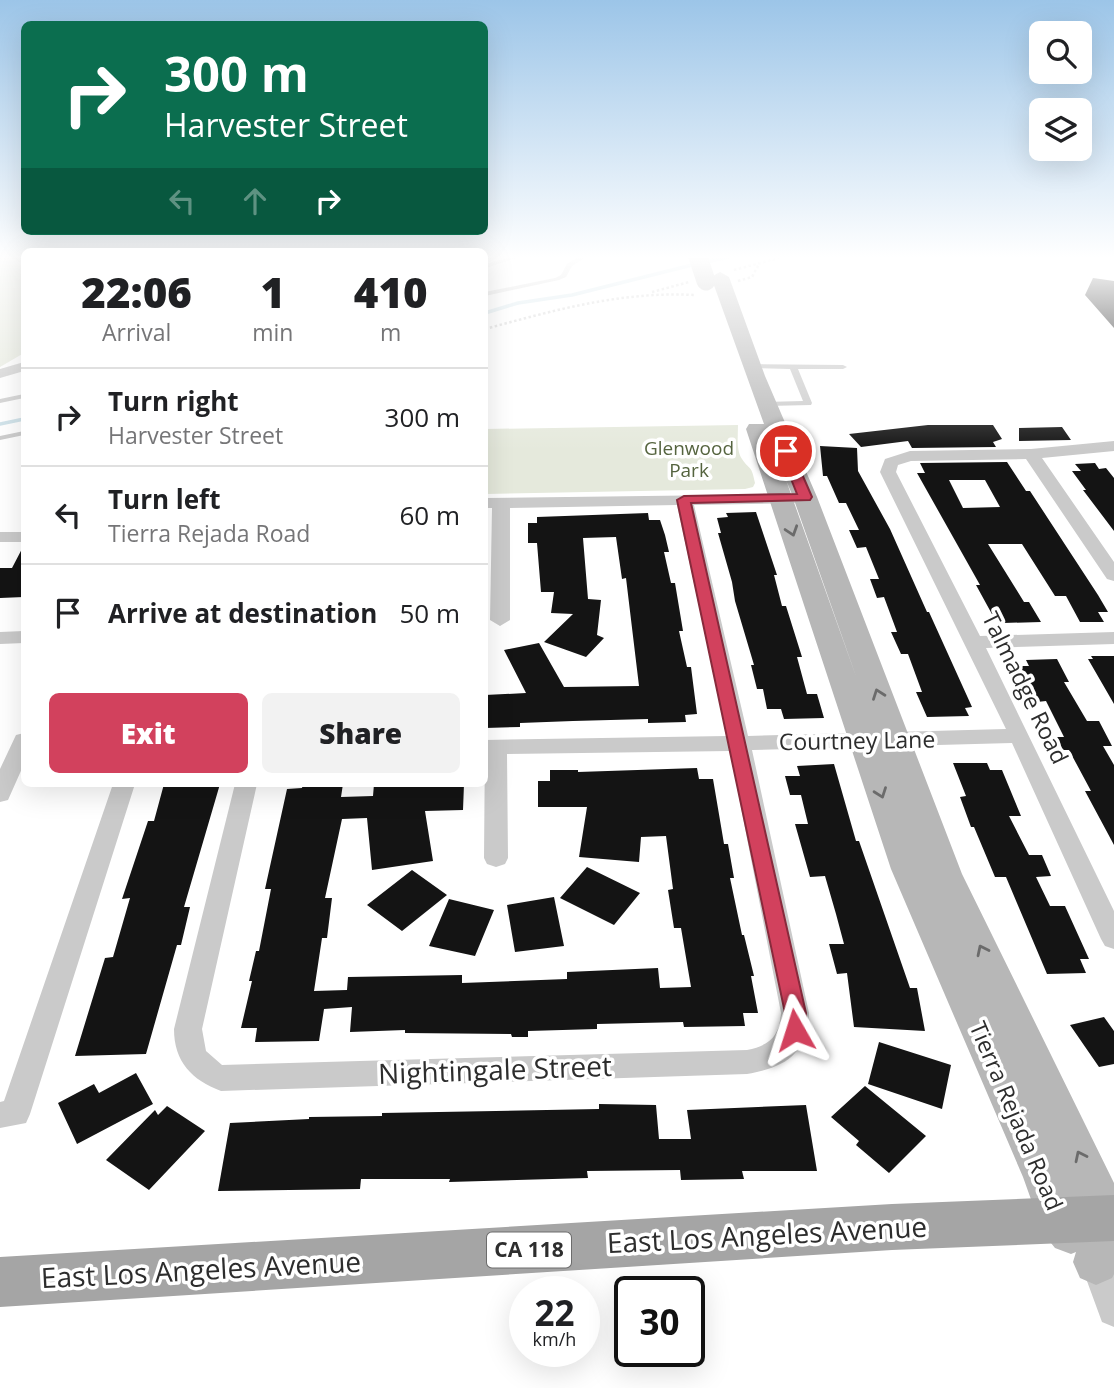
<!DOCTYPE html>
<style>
:root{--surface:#fff;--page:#f2f2f2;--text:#202124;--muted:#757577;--line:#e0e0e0;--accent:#d2415d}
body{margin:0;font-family:"Open Sans",sans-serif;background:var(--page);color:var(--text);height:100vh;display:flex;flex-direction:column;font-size:26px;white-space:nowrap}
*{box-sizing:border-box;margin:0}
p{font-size:23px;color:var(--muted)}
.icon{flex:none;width:38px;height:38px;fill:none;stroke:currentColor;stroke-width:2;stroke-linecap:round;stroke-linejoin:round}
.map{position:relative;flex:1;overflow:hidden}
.panel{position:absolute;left:21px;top:248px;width:467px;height:539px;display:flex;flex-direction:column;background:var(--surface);border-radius:10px;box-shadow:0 7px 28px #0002}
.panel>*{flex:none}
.guide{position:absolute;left:21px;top:21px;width:467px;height:214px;border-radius:10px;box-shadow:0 7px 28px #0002;background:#0b6e4f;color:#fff;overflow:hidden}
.buttons{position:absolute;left:1029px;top:21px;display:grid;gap:14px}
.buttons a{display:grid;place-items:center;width:63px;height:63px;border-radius:10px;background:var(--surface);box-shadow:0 7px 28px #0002;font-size:35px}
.speed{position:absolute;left:509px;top:1276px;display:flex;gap:14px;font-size:35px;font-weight:700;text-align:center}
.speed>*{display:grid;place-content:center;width:91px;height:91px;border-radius:50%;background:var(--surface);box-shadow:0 7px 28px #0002;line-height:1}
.speed small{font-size:18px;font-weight:400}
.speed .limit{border:4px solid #111;border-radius:10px;background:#fff;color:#111}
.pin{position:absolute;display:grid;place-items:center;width:60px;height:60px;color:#fff;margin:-30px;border:4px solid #fff;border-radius:50%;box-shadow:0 2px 7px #0007}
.me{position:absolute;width:77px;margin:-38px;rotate:354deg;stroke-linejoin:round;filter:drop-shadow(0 0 5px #0008)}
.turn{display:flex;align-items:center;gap:24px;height:147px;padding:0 28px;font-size:32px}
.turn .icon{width:91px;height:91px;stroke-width:2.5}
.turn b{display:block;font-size:49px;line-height:60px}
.lanes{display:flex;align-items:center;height:66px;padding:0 28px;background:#0003;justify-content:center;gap:35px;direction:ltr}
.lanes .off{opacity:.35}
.eta{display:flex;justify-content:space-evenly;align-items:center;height:119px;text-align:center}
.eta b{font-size:42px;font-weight:800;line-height:49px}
.cta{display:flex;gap:14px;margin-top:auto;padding:14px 28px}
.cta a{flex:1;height:80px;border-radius:10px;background:var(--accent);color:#fff;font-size:28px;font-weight:800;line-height:80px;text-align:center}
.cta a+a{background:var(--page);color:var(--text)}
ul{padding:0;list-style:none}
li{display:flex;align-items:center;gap:21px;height:98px;padding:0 28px;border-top:2px solid var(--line)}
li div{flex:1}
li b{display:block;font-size:26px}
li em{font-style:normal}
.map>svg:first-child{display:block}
</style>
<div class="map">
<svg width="1114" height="1388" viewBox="0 0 1114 1388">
<rect width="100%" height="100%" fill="#fff"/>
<path fill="#e5e9dc" d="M0,257H24V353L0,367Z
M738,425C738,436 736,450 742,459C751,472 751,464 755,483L753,487L745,489L485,494V429Z"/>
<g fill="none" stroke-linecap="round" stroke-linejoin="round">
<path stroke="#cadfe7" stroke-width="3.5" d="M706,262L729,257
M485,313L518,303L572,295L696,264
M0,424L24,419"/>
</g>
<path fill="#141414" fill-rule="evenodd" d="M1093,278L1114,281V328L1085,295Z
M928,425H993L1002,439L993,442L996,447L912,448L908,441L861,447L849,434Z
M1062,427L1071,440L1019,441V428Z
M820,446L857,448L858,471L890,529L927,612H929L972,707L965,708L969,716L927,717L916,692H922L908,654H901L891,632H897L884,597L877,598L870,579H879L866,547L857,548L849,530H859L846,503H839L827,476H823Z
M1007,462L1026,491H1030L1098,595L1108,612H1098L1104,622H1080L1066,596H1055L1022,544H988L1024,602H1029L1041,622L1003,623L998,616H993L976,585H980L917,473H925L920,463ZM949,480H985L1000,507L963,508Z
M1095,463L1099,469L1106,468L1114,478V531L1083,490H1086L1072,471H1081L1075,464Z
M756,512L777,575H774L782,606H786L802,657H797L807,694H817L824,718L784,719L781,709H767L763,689H757L751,665H754L735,601L732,582L718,533H721L717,518L728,517L726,513Z
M648,513L649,520H660L665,535L669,552H664L671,583H675L683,631H679L687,667H691L697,714L685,715L686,722L648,723V719L573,721L520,723V727L485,728V695L526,693L504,650L539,643L564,687L639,686L626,578L622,579L616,537L583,538L588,599L601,600L597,635L604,638L586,657L544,642L573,614L551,613L554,592H541L537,543H528V523H537V517Z
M24,545V597L0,598V568H12Z
M1091,656H1114V704L1088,659H1093Z
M1057,659L1069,682H1064L1087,721H1099L1112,746H1103L1114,765V845L1085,791H1091L1069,750H1063L1057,737H1064L1046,701L1037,702L1019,666H1029L1026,660Z
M953,763H987L990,770H1002L1021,816H1009L1029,855H1042L1051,876L1036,877L1050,906H1065L1089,959H1080L1086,973L1047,974L1006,877H995L974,827H971L960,797L966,796Z
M834,764L856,841H859L910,988H917L925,1031L854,1027L847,973L837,974L829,944H844L836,914L825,876L810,877L795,824H808L801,795H790L785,776H800L797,766Z
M697,768L699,779H713L722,832L724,844H728L734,878H730L742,935H744L754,976H751L758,1013H743L745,1026L684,1027L683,1022L597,1024V1029L528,1031V1037H512L511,1034L405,1033V1030L350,1032L352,1007L324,1009L319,1041L255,1042L257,1028H241L252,981H249L256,951H259L271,889H265L287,789L302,788L303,784H343L341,797L373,796L374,784H464L463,810L425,811L433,861L372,870L367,818L342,819L325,898H332L327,938H322L314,991L347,990L348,977L462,975V983L567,979V972L658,968L660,988L691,987L681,928H674L668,890L673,889L666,836L641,837L639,862L579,857L587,807H538V781H550V770H578V772Z
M164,784H220L184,907H190L181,945H177L146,1054L75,1056L105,958L113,957L130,898L122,899L148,821H154Z
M587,867L640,893L614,925L560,898Z
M412,870L447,895L402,931L367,905Z
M554,897L564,946L515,952L507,905Z
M449,899L494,910L475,956L429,946Z
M1104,1017L1114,1031V1064L1099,1067L1070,1025Z
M879,1042L951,1065L942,1109L868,1084Z
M136,1073L153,1104L77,1144L58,1103L94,1084L99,1093Z
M865,1086L926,1136L889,1173L856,1145L859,1141L831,1117Z
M599,1104L656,1105L659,1139H691L687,1110L806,1105L817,1171H742L744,1179L681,1180L680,1170L587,1171L588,1178L449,1182L450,1179H361L360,1189L218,1191L230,1123L309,1119V1117L382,1116V1113L599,1109Z
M167,1106L205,1131L149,1190L106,1160L155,1110L158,1115Z"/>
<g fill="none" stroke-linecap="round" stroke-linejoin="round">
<path stroke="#cacaca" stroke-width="2.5" stroke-dasharray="2.5 2.5" stroke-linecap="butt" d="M734,270L782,257
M738,281L752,277L759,264
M652,292L689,282
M485,329C555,310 622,291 695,295"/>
<path fill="#cacaca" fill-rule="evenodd" d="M511,257H520L485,268V264Z
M579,257H586L572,266L566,277L559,280L485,296V292L555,278L561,275L567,264Z
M749,364L843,365L847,367L843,369H798L812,403L811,405L767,406H764V402L803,401L790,369L752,368H749Z
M24,394V398L0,403V399Z
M24,431V435L0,440V436Z"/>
<path fill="#cacaca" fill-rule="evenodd" d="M485,257H494L485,261Z
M24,362V371L0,378V369Z
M1114,441V451L1042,458L1114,562V581L1107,579L1026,459L911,461L898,465L896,472L980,636L1114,632V644L986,648L1114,911V949L1105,946L1101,939L1012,743L752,750L809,1013C806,1055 786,1067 747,1074L221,1091C192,1080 174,1062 174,1029L235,784H257L202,1029L206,1051L222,1065L747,1050C770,1045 779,1037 781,1013L730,751L507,754L508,858L505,864L496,867L487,864L484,858L485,740L727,736L677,505L510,508V620L500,626L490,620L492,508H485V498L802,494L804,498L796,503L694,505L748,736L1006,729L880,472L885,459L910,451L1031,449Z
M0,532H24V542H0Z
M24,631V643L0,644V632Z
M24,733V764L8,800L0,802V769L16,735Z
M113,784H135L30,1114L26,1123L0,1128V1102L4,1101Z
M1096,1246L1108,1251L1114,1266V1327L1102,1322L1080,1262L1084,1251Z"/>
<path fill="#b7b7b7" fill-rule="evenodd" d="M720,272L729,277L765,376L817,497L962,874L1114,1183V1274L1112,1278L1096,1285L1080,1278L1073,1262L1076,1252L1071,1254L1055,1248L1043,1233L1023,1177L891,869L746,429L749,424H764L711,277ZM786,480L793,497L857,679Z"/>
<path fill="#a5a5a5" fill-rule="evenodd" d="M1114,1195V1241L892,1250L0,1307V1257L892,1204Z"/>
<path stroke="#b7b7b7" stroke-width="19" d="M698,257L706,281"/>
</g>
<defs><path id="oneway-chevron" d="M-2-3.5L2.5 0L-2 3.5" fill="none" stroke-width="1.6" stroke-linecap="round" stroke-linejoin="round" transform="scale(1.75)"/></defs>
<g stroke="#6b6b6b">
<use href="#oneway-chevron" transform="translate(792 531) rotate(72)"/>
<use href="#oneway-chevron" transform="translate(878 694) rotate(-110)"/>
<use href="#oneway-chevron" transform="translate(881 793) rotate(70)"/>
<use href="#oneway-chevron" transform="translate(982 950) rotate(-116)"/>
<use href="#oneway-chevron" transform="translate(1080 1156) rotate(-116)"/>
</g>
<linearGradient id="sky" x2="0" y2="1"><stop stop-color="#9cc5e8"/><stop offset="0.57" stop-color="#fff"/><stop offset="1" stop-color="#fff" stop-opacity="0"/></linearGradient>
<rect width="1114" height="451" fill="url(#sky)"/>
<path fill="#d2415d" stroke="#882a3c" stroke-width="2" d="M786,447L792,451L812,497L810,500L691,503L806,1013V1030L803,1036L795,1039L788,1036L784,1030L785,1013L677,500L684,496L797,494L780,451Z"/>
<g text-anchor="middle" stroke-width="7" stroke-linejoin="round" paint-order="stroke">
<g font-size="19" fill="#55643f" stroke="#fff">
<text x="689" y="455">Glenwood<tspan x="689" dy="22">Park</tspan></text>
</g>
<rect fill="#fff" stroke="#6c6c6c" stroke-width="2" x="487" y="1232.5" width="84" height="35" rx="5"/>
<g font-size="21" font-weight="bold" fill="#2d2d2d">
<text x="529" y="1257">CA 118</text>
</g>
<g font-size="23" fill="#2d2d2d" stroke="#fff">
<text transform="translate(1025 688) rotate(64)" y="8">Talmadge Road</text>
<text transform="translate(857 741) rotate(-1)" y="8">Courtney Lane</text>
<text transform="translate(1016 1116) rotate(67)" y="8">Tierra Rejada Road</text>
</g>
<g font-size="28" fill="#2d2d2d" stroke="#fff">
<text transform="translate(495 1070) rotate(-2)" y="10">Nightingale Street</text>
<text transform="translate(767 1235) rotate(-3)" y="10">East Los Angeles Avenue</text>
<text transform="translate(201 1270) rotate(-3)" y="10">East Los Angeles Avenue</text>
</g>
</g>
</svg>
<div class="buttons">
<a><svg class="icon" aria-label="search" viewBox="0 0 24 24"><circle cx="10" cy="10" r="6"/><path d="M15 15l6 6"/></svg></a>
<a><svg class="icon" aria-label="layers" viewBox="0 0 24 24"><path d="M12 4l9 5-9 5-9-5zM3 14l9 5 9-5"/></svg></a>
</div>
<div class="speed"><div>22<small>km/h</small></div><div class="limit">30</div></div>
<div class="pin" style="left:786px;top:451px;background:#d93025"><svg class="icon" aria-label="arrive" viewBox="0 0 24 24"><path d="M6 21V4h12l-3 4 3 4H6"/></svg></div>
<svg class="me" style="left:795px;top:1030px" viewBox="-20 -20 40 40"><path d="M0-17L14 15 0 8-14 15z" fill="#d2415d" stroke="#fff" stroke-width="4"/></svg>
<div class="guide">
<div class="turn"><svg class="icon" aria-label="right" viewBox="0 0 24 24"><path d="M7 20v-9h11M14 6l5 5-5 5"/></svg><div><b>300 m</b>Harvester Street</div></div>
<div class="lanes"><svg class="icon off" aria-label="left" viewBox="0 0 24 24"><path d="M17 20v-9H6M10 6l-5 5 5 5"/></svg><svg class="icon off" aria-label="ahead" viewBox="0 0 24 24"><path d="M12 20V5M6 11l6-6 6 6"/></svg><svg class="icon" aria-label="right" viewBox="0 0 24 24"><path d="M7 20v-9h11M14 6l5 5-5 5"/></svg></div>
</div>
<section class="panel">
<div class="eta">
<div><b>22:06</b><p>Arrival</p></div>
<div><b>1</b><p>min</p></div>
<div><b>410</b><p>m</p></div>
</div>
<ul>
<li><svg class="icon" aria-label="right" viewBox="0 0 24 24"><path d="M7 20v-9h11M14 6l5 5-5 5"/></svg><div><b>Turn right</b><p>Harvester Street</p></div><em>300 m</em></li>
<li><svg class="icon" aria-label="left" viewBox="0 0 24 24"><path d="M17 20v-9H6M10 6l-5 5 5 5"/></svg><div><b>Turn left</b><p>Tierra Rejada Road</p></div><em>60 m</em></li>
<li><svg class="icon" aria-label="arrive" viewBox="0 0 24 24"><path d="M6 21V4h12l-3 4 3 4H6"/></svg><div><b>Arrive at destination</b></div><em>50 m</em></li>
</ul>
<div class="cta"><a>Exit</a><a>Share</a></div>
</section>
</div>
